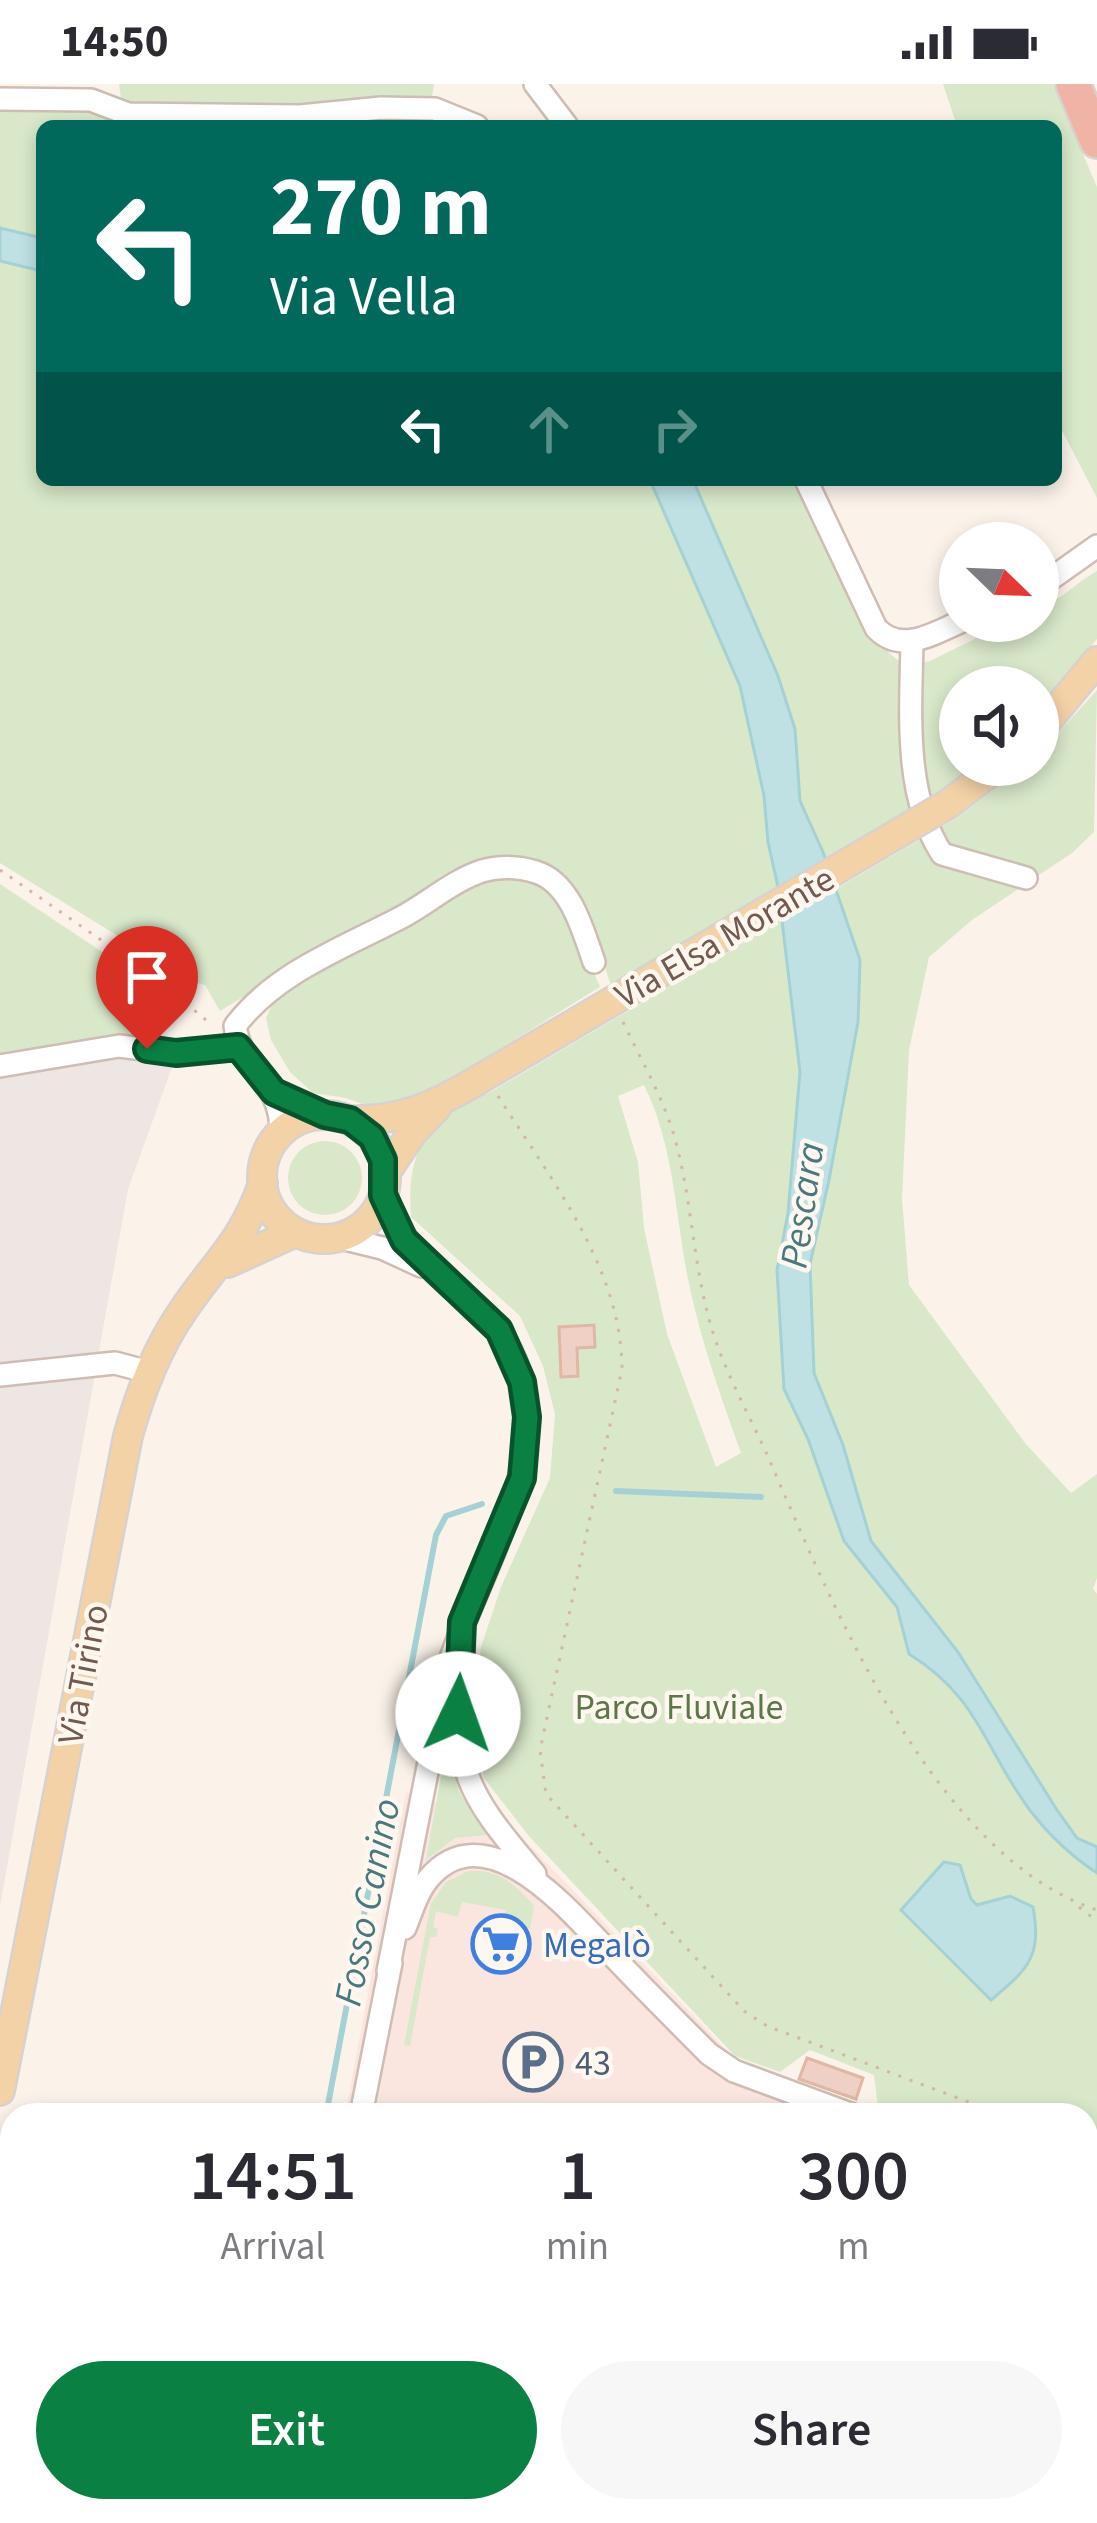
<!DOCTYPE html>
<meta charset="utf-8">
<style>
:root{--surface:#fff;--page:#f7f7f7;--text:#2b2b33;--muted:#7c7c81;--accent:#0b8043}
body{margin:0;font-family:"Source Sans 3",sans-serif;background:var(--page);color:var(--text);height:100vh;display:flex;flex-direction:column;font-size:45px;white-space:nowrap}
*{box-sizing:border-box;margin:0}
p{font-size:39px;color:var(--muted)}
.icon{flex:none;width:66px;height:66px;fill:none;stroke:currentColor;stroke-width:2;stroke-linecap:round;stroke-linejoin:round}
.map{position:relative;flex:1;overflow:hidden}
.details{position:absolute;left:0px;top:2019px;width:1098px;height:420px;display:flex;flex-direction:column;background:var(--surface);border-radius:36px 36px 0 0;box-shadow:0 6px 18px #0003}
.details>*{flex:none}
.banner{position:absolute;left:36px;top:36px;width:1026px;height:366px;border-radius:18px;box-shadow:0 6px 18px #0003;background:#00695c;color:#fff;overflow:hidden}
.needle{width:78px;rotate:113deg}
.controls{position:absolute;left:939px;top:438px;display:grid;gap:24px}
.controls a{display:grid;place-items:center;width:120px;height:120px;border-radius:50%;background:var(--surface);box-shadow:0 6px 18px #0003;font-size:60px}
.pin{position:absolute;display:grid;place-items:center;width:102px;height:102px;color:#fff;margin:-123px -51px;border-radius:50% 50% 50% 0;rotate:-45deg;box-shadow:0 0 12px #0007}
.pin .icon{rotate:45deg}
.me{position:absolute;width:132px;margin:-66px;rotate:3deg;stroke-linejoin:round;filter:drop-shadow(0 0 9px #0008)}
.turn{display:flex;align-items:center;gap:42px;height:252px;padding:0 36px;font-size:54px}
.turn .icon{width:156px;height:156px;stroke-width:2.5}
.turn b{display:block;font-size:84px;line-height:102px}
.lanes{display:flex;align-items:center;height:114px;padding:0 36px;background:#0003;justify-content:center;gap:60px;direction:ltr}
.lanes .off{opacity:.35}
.eta{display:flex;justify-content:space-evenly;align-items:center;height:204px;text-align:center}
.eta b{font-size:72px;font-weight:600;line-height:84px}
.cta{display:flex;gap:24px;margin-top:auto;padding:24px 36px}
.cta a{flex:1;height:138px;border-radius:72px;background:var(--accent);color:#fff;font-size:48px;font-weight:600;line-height:138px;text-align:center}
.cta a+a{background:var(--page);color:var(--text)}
.status{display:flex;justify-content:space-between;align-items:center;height:84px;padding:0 60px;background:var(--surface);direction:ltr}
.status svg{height:33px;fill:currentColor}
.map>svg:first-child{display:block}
</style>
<div class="status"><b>14:50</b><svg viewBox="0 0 49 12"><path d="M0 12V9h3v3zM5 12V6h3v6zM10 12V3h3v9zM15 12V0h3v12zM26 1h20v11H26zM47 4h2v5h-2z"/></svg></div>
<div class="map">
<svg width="1097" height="2439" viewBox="0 0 1097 2439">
<rect width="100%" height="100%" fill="#fbf3ea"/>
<path fill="#fae5df" d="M406,1708L515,1746L734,1974L888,2031H345Z
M1086,2105L1097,2109V2439H268L270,2427H1086Z"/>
<path fill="#ede6e2" d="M114,968L175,975L128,1105L0,1822V986Z"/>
<path fill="#d8e8c9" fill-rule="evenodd" d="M119,0H434L431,19L294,27L122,22Z
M943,0H1053L1097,103V414L1056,335V42H957Z
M0,19H89L150,42H42V154L0,144Z
M0,177L42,187V396H650L740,602L764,712L768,758L778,803L611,901C594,851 582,780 519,774L324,864L220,927L205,901L192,898L0,779Z
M693,396H800L877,557L896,575L911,581L930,577L1011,537H1038V525C1062,516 1075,499 1097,487V555L1038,630V603H960V681H983L825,775L800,717L795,645L778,592Z
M1097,606L1094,748L1072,769L972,836L929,873L909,966L902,1115L909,1201L1025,1359L1071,1409L1097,1390V1494L1093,1505L1097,1510V1763L1077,1754L1057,1726L958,1568L871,1457L843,1361L813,1289L810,1179L829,1096L858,937L860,876L836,805L956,734L1027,681H1038V671Z
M485,791L539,797L562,816L600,903L404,1024L378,1026L346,1014L313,1009L290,988L271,956L266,934L276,912L292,897Z
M0,800L113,875L131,898L138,934L150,960L0,978Z
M781,837L792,897L800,988L788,1129L777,1186L784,1305L808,1355L844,1457L897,1523L909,1570C979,1614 984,1664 1029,1725C1048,1750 1071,1772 1097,1789V2104L1086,2100V2031H899L878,2023L874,1991L810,1966L780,1988L735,1972L528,1751L484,1694L472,1635L481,1563L501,1503L550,1394L555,1330L543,1282L520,1232L411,1133C406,1065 426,1042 482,1007L487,1010ZM644,1001C675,1064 675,1133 689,1200C701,1258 721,1313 741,1369L716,1383L667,1250L644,1144L638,1078L618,1012ZM960,1782L971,1816L977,1821C1006,1823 999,1805 1033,1824L1037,1848L901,1826Z
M288 1094a37 37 0 1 1 74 0a37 37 0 1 1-74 0Z
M446,1663L459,1707L487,1751L455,1754L426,1776Z
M468,1787C498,1785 515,1800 534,1822L530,1845L504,1840L506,1826L462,1818L458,1833L436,1827L433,1843L438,1845L436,1853H430L410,1962L404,1961L431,1819L446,1798Z"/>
<path fill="#bfe1e4" stroke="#a6d1d4" stroke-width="3" d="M0,144L42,154V187L0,177Z
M650,396H693L778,592L795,645L800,717L823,768L860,876L858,938L829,1096L810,1180L814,1289L843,1361L871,1457L958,1568L1057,1726L1077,1754L1097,1763V1789C1071,1772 1048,1750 1029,1725C984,1664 979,1613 909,1570L897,1523L844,1457L808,1355L784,1305L777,1186L788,1129L800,988L778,803L768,758L764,712L740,602Z
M944,1778L960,1781L971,1815L977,1821L1010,1812L1033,1823C1042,1873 1028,1885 991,1916L901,1826Z"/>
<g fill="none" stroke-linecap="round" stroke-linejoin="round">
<path stroke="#a6d1d4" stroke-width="6" d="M616,1407L761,1413
M326,2031L436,1451L446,1432L482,1420
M245,2439L247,2427"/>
</g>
<path fill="#eed1c4" stroke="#e0b7a5" stroke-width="3" d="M594,1241L595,1263L577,1264L578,1292L561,1293L559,1243Z
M807,1974L863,1994L856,2015L799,1995Z"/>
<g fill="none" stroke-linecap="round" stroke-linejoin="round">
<defs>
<path id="minor" d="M535,0L567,42
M0,15L91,16L128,30L300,32L381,24L435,25L477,42
M806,396L876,544C901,571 934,549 962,537
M1038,504L1097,462
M912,556C911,626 903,710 942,770L1026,794
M0,982L119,962L176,969L239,963
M275,1008L325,1031
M281,1048C281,995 242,988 235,942C276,888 343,864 402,833C428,819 454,796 482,787C499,782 519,783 536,788C571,799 583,847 594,878
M383,1110C398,1147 417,1173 446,1199C462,1213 481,1224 494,1241C578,1344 479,1481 447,1586L388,1887
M337,1153L382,1164L421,1182
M0,1291L115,1279L149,1288
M460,1575C455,1689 462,1703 535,1790
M405,1844C412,1827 417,1808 429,1794C488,1726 572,1830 611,1870C643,1904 676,1937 709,1970L734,1987L853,2031
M361,2031L391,1879
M1086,2115L1097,2120
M286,2439L288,2427
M323,2439L325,2427
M869,2439L872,2427"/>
<path id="major" d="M1038,648L1097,577
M948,720L1000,681
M262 1093a62 62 0 1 1 124 0a62 62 0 1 1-124 0Z
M350,1036C400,1038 436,1021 478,996
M386,1088L412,1049L437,1023
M228,1179L296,1148
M0,2007L128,1352C141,1306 157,1264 184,1225C216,1178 244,1156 263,1099"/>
<path id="highway" d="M1073,0L1097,57"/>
</defs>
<use href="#minor" stroke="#cfbdb3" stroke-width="26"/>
<use href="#major" stroke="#d8d1ce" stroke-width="32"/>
<use href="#highway" stroke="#d8d1ce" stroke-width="38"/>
<path stroke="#d4b5a6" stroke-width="3" stroke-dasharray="3 9" stroke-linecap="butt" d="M0,786L153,892L212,941
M623,938C641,976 664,1015 675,1055C692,1116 693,1181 711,1242C724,1287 750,1332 769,1375C833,1522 934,1772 1097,1826
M498,1012C550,1094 622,1185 622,1285L540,1666L546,1710L744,1927L767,1942L1003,2031
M1079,1823L1097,1837
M1086,2062L1097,2067"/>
<use href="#minor" stroke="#fff" stroke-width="21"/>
<use href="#major" stroke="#f4d2a8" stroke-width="27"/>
<use href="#highway" stroke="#f0b4a6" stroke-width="33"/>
<defs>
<path id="major-bridge" d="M478,996L948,720"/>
</defs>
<use href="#major-bridge" stroke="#d8d1ce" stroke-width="32" stroke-linecap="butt"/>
<use href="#major-bridge" stroke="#f4d2a8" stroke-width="27"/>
</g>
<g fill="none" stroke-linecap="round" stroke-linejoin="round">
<defs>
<path id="route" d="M147,965L176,969L238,963L274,1008L325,1031L350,1036L372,1053L383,1076V1111L404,1156L499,1246L522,1298L527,1333L522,1394L462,1538L458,1630"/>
</defs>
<use href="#route" stroke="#07532c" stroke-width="30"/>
<use href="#route" stroke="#0b8043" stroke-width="21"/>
</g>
<defs>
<symbol id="supermarket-ring" viewBox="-11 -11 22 22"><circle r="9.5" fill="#fef7f0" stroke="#3f7fe0" stroke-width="1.5"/><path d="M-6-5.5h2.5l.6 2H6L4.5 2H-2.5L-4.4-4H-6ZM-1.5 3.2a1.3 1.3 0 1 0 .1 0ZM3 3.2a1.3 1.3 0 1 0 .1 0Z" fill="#3f7fe0"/></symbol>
<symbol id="parking-ring" viewBox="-11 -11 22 22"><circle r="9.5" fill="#fef7f0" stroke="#5c6f8a" stroke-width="1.5"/><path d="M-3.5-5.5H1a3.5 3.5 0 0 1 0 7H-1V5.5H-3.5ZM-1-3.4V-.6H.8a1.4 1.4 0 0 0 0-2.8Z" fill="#5c6f8a"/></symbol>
</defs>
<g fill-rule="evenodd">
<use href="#supermarket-ring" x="468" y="1827" width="66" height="66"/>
<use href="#parking-ring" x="500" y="1945" width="66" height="66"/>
</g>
<g text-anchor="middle" stroke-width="9" stroke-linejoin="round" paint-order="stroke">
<g font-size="36" fill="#74594f" stroke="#fef7f0">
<text transform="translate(724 852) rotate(-30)" y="13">Via Elsa Morante</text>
<text transform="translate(82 1590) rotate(-79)" y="13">Via Tirino</text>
</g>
<g font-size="36" fill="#5a7848" stroke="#fef7f0">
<text x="679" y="1635">Parco Fluviale</text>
</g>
<g font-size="36" fill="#366cbe" stroke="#fef7f0" text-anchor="start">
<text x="543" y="1873">Megalò</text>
</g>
<g font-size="36" fill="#4e5e75" stroke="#fef7f0" text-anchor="start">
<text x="575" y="1991">43</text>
</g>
<g font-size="39" font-style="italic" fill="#47797f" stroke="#fef7f0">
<text transform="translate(801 1121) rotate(-82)" y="14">Pescara</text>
<text transform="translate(366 1818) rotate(-79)" y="14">Fosso Canino</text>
</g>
</g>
</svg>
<div class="controls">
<a><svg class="needle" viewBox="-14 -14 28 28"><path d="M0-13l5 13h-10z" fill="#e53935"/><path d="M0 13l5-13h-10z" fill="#7c7c81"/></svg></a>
<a><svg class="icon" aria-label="sound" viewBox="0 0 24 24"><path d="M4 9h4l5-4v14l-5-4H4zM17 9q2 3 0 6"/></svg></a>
</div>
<div class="pin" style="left:147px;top:965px;background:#d93025"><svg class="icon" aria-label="arrive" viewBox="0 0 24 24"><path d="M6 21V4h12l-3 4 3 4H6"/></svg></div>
<svg class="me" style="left:458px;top:1630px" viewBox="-20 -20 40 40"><circle r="19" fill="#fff"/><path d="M0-13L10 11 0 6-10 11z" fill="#0b8043"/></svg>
<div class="banner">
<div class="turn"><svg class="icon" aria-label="left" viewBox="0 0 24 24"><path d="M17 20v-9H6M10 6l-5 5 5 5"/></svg><div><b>270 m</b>Via Vella</div></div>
<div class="lanes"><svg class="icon" aria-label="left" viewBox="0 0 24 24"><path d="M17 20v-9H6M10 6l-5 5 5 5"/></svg><svg class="icon off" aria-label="ahead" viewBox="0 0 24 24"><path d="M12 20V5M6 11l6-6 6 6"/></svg><svg class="icon off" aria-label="right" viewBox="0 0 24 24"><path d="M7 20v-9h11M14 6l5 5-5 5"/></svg></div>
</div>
<section class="details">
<div class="eta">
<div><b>14:51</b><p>Arrival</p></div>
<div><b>1</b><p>min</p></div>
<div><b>300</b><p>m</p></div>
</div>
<div class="cta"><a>Exit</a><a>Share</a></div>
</section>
</div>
